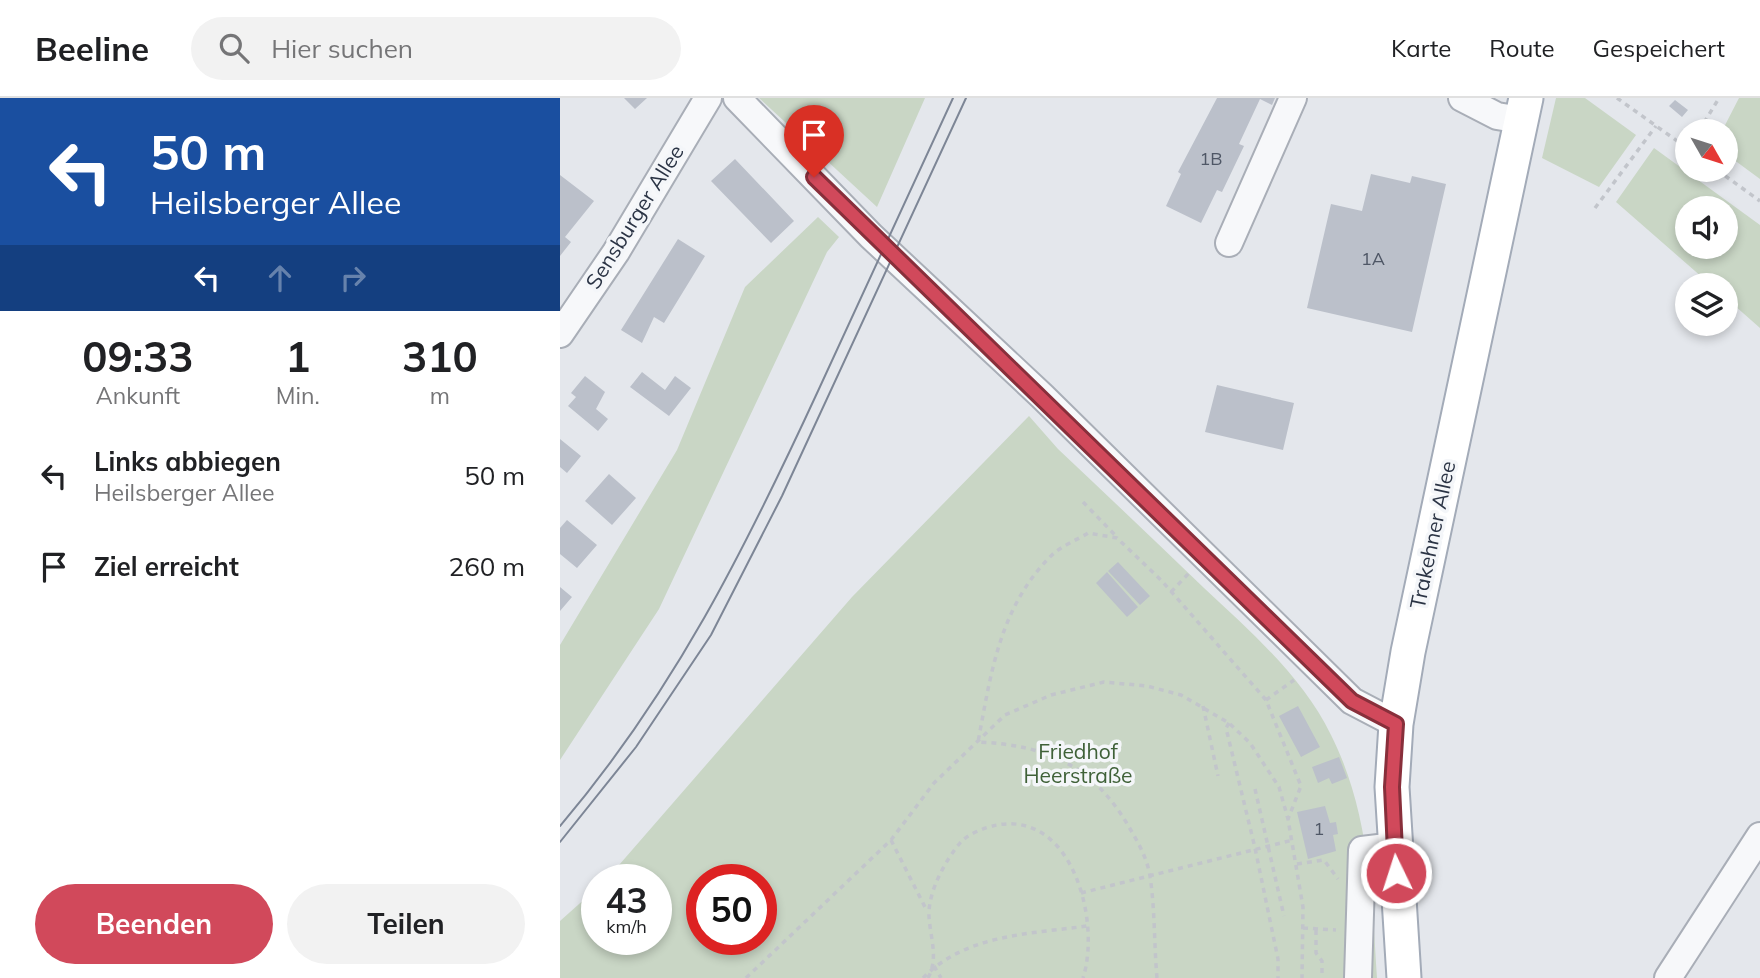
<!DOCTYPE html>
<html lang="de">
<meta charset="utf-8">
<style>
:root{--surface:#fff;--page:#f2f2f2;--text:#202124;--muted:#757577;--line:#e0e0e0;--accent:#d1495b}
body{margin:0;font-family:Mulish,sans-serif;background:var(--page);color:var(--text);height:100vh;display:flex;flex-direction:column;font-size:26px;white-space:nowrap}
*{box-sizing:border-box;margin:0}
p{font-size:23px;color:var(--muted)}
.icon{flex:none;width:38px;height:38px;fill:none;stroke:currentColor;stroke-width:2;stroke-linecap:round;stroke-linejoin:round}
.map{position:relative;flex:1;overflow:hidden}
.drawer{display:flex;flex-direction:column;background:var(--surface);width:560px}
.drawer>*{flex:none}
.hud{background:#1a4fa0;color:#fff;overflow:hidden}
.needle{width:46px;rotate:129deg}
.tools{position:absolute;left:1115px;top:21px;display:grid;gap:14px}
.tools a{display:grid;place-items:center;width:63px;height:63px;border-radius:50%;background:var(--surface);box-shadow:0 4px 10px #0003;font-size:35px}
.speed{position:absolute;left:21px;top:766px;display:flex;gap:14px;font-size:35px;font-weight:700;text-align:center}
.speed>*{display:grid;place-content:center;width:91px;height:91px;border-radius:50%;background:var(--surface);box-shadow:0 4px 10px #0003;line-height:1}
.speed small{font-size:18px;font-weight:400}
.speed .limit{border:10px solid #d22;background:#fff;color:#111}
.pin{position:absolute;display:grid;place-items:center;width:60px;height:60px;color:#fff;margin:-72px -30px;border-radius:50% 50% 50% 0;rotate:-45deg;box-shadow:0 0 7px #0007}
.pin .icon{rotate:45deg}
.me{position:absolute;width:77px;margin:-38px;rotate:356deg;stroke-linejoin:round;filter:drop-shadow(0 0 5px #0008)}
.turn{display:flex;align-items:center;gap:24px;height:147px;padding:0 35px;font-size:32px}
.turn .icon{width:91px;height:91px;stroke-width:2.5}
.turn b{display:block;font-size:49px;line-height:60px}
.lanes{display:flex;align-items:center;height:66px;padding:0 35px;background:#0003;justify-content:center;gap:35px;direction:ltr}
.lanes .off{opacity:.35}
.eta{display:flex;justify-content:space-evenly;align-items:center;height:119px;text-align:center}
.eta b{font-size:42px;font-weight:700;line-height:49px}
.primary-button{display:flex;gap:14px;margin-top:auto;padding:14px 35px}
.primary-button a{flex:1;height:80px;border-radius:42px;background:var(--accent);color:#fff;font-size:28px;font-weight:700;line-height:80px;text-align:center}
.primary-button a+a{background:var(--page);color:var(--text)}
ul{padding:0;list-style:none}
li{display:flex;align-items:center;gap:21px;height:91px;padding:0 35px}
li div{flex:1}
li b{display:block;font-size:26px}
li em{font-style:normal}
header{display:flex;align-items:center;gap:42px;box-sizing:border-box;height:98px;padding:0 35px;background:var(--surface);border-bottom:2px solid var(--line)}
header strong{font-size:33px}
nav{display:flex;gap:38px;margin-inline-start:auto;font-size:24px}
.search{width:490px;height:63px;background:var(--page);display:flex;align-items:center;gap:18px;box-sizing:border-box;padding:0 24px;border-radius:38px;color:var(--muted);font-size:26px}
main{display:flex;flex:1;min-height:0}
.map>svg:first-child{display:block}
</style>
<header>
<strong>Beeline</strong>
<div class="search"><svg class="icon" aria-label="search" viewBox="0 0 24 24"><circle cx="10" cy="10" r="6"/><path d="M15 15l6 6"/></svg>Hier suchen</div>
<nav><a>Karte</a><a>Route</a><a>Gespeichert</a></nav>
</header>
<main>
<section class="drawer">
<div class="hud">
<div class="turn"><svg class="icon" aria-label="left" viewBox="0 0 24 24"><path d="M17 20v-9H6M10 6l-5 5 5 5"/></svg><div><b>50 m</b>Heilsberger Allee</div></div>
<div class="lanes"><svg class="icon" aria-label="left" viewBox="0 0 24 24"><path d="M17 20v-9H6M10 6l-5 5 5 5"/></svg><svg class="icon off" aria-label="ahead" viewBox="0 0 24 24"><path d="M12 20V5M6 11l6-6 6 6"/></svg><svg class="icon off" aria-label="right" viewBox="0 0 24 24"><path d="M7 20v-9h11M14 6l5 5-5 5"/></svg></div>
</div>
<div class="eta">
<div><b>09:33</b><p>Ankunft</p></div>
<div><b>1</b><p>Min.</p></div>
<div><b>310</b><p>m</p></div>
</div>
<ul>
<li><svg class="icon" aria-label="left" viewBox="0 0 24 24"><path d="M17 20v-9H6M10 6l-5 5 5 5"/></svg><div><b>Links abbiegen</b><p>Heilsberger Allee</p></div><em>50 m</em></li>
<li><svg class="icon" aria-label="arrive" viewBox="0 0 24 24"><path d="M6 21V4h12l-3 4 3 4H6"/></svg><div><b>Ziel erreicht</b></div><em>260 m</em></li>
</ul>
<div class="primary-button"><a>Beenden</a><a>Teilen</a></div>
</section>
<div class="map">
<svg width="1200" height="880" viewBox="0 0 1200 880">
<rect width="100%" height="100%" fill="#e4e7ec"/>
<path fill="#c9d6c5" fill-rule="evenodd" d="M199,0H365L317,109Z
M996,0H1025L1076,37L1039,89L982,60Z
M1179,0H1200V81L1166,56V33H1162Z
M1094,50L1200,127V230L1166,200V187H1151L1056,104ZM1166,110V149H1127V110Z
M258,119L279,139L267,154L99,511L0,662V547L117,352L185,189Z
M469,318L498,351C547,397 595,443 644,490C691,534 742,578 771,637C809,712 812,798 817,880H0V823L37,790V842H96V782H46L292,499ZM142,782H201V842H142Z"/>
<path fill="#bbc0ca" d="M64,0H87L75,11Z
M657,0H715L712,7L700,1L679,46L684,48L662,94L657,92L641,125L606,108L621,76L618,74Z
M1115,2L1128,12L1122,19L1109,8Z
M175,61L234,123L211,145L151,83Z
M811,76L850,85L852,78L886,86L852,234L747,210L771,106L802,113Z
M0,77L34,103L5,139L11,144L0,158Z
M118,141L145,158L104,225L94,219L82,245L61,232Z
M82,274L105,292L115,278L131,290L109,318L70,289Z
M25,278L45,294L36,311L48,321L38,333L8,308L16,299L11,295Z
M657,287L734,305L723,352L645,334Z
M0,341L21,358L7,375L0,369Z
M49,376L76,400L52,427L25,403Z
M7,422L37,447L17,470L0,456V430Z
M558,464L590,498L580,507L548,473Z
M547,474L578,509L567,519L536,485Z
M0,489L12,499L0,513Z
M738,608L760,649L741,659L719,618Z
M779,659L787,680L772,686L769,680L758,685L752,669Z
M765,708L770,725L776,724L778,736L773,737L776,753L748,761L737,714Z"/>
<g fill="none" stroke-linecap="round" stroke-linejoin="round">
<defs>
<path id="minor" d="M177,0L311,138L482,298L792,603L836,626
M902,0L937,18L961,22
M669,145L733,0
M0,236L56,154L148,0
M798,880L802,752L835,748
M1108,880L1200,738"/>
<path id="major" d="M844,880L832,689L836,626L848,554L966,0"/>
</defs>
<use href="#minor" stroke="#a9aeb7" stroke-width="30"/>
<use href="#major" stroke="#a3abb8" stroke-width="37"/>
<path stroke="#c2c5cb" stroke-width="3.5" stroke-dasharray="5 5" stroke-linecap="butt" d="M1057,0L1127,50
M1139,33L1159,0
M1157,72L1200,103
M1035,110L1096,28
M523,404L556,438
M611,494L629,475
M706,602L734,582
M643,608L658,678
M669,625L666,630L695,750L718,861V880
M695,691L724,818
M331,742L367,813
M737,766L764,762L778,781
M521,795L733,742
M743,830L776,832
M756,832V855L762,863V880
M374,868L381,880
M186,880L331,742L374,685L445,617L491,597L544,584L587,588L621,597L669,625L690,645L719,689L728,721L743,809L742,880
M363,880C406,836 470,836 527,828
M368,880C379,860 370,839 369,818C368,794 385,763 400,745C407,736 426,729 437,727C513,713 541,824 523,880
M597,880C594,846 595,811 590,778C587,760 578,744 569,729C533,667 486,647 418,644C431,576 439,509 492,457C501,448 517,442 528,435L557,440L602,483L706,602L741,688L728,721"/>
<use href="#minor" stroke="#f7f8fa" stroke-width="26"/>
<use href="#major" stroke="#fff" stroke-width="33"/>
<path stroke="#7d8696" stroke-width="2" d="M0,728C114,594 185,451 258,293C303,196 348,98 393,0
M0,744L76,649L151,537L222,398L406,0"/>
</g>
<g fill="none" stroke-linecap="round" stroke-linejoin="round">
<defs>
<path id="route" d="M254,79L792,603L836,626L832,689L836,775"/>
</defs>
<use href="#route" stroke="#882f3b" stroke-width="18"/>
<use href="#route" stroke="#d1495b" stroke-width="12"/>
</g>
<g text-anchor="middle" stroke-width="7" stroke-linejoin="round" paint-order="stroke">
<g font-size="18" fill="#4f5766">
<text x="651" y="67">1B</text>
<text x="813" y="167">1A</text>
<text x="759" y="737">1</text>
</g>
<g font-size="21" fill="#2b3445" stroke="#f4f6f9">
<text transform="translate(75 119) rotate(-58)" y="7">Sensburger Allee</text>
<text transform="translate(873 437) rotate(-78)" y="7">Trakehner Allee</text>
</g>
<g font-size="21" fill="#3f6138" stroke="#f4f6f9">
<text x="518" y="661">Friedhof<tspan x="518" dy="24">Heerstraße</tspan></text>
</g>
</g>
</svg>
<div class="tools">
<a><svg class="needle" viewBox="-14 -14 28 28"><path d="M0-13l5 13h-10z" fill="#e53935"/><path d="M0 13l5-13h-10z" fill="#757577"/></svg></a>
<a><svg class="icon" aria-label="sound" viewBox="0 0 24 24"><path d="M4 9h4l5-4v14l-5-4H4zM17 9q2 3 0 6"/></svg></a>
<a><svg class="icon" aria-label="layers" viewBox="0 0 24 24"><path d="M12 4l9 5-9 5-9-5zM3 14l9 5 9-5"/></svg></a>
</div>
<div class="speed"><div>43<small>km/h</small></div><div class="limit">50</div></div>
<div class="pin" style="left:254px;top:79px;background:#d93025"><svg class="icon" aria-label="arrive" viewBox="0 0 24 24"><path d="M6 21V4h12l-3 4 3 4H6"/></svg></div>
<svg class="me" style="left:836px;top:775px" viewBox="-20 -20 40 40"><circle r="17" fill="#d1495b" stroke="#fff" stroke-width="3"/><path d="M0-11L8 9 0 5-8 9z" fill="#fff"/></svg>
</div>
</main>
